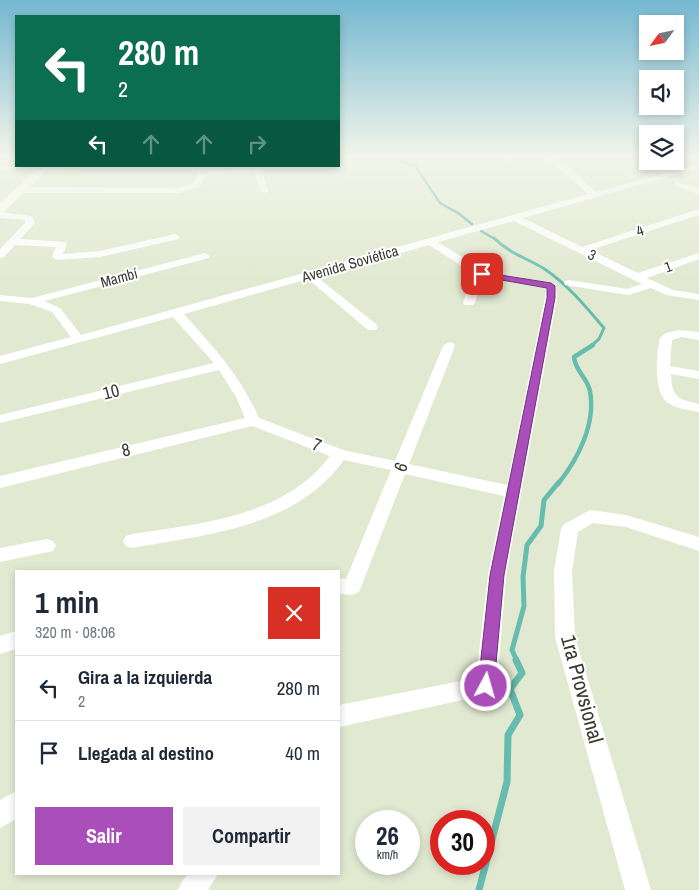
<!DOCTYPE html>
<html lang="es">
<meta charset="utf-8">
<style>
:root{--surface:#fff;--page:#f2f2f3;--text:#1f2937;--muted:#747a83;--line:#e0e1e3;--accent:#aa4fba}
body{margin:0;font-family:"Archivo Narrow",sans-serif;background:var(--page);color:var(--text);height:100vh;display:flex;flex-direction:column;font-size:19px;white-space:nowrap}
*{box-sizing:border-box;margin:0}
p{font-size:16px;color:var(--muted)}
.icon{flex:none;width:28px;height:28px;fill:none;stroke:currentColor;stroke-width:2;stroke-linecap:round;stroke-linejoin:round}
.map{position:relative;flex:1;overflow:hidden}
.panel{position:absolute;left:15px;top:570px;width:325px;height:305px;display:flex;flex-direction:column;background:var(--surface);border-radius:0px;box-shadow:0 2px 8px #0003}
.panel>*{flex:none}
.hud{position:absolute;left:15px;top:15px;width:325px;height:152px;border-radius:0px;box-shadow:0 2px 8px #0003;background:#0b6e4f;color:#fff;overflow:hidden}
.needle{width:32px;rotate:237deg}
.buttons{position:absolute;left:639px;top:15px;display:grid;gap:10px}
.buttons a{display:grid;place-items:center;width:45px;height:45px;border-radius:0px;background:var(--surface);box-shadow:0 2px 8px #0003;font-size:25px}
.speed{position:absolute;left:355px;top:810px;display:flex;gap:10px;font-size:25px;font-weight:700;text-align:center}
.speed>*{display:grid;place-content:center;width:65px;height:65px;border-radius:50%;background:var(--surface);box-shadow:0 2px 8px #0003;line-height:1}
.speed small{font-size:12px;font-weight:400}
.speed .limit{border:8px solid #d22;background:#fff;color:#111}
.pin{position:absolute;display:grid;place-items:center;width:42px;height:42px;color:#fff;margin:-21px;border-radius:10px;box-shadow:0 2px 8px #0006}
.me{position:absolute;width:55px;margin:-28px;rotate:6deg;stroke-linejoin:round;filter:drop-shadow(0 0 4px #0008)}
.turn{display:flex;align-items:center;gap:18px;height:105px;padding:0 20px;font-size:22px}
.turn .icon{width:65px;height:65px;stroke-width:2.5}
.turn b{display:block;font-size:35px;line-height:42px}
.lanes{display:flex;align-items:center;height:48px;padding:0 20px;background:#0003;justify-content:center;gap:25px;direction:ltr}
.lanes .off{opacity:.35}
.round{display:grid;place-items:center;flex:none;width:52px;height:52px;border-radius:0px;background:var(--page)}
.head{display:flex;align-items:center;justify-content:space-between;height:85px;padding:0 20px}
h1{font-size:30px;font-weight:700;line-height:38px}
.primary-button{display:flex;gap:10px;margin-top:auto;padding:10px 20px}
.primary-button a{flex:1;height:58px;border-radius:0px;background:var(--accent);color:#fff;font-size:20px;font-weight:700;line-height:58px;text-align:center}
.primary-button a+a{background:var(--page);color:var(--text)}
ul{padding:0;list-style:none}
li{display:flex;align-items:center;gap:15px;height:65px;padding:0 20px;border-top:1px solid var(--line)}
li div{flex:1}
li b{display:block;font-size:19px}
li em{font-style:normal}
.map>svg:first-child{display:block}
</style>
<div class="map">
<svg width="699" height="890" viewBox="0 0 699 890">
<rect width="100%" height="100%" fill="#e2e9d1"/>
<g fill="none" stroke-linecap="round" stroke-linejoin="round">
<path stroke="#66bdaf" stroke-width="2.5" d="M386,156L415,166L440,203L458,213L472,224
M481,231L495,239"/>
<path stroke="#66bdaf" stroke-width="3" d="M494,238C511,255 528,258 546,270C569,286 586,307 604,328L599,339L591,346"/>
<path stroke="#66bdaf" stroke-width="4.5" d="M558,484C578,459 596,424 590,391C587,377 575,371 574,357L593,345"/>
<path stroke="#66bdaf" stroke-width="5" d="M517,661L512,650L524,606L523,577L527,545L541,526L544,500L559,482"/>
<path stroke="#66bdaf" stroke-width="7" d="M479,890L507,782L508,735L520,715L510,689L522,673L516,660"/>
<path fill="#fff" fill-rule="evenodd" d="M540,156C562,155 581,179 596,192L699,164V168L523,218L582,247L699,209V215L590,250L638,273L699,253V259L647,278L673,290L699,294V300L666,295L651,288L628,295L565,285L564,283L565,281L569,280L627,289L642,284L514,221L438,242L485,271L551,283L556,286L557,298L506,575L497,686L494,693L339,727V705L476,678L488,575L504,496L405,474L361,587L359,592L352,595L339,594V578L346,579L391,470L344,460C295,528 208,534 132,548L126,546L123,541L126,536L132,534C202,523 284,517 330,456L252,426L0,488V476L245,418L236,397L219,370L0,423V415L214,363L173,317L0,364V356L71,337L52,312L30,304L0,301V295L32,298L205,253L210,256L209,258L44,301L60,308L81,335L588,194L560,169ZM429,245L473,273L463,303L465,305H473L475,303L482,277L546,288L545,298L507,485L409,464L455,346L453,343L449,342L443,346L395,461L343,450L259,418C240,375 215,349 184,314L308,279L368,330H376L378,327L376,324L317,277Z
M0,166H91L87,168L0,170Z
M253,166H261L268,191L267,193L260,191L255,173L209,175L205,177L199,187L179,193H21L17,190L21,187L178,188L193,183L199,173L209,171L254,169Z
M675,182L699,188V194L675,186Z
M0,212L32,216L35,223L20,239L65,242L67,244L63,254L100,251L175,234L180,237L178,239L100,257L57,260L52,257L56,247L15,245L4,257L0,258V249L25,223V220L0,218Z
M679,330L699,332V340L682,337L672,340L670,366L699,371V379L671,374C672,397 677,399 699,404V412C689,410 677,409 668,403C653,393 656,354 660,338L666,333Z
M590,510L626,515L699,537V551L626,527L593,523L578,532L572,571L575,637L651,890H625L555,637L554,571L561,529L564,524Z
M47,539L53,541L56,546L53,551L0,562V548Z
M16,631V649L0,654V636Z
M16,791V819L0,828V800Z
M188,874H218L208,890H178L182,881Z"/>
<path fill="#fff" fill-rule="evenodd" d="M40,166H51L4,212L0,213V203Z"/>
</g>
<linearGradient id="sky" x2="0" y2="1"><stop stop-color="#74b8d1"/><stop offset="0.56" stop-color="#f2f5ea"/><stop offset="1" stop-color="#f2f5ea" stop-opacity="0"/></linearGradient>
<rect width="699" height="280" fill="url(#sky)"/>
<path fill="#aa4fba" stroke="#6e3379" d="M482,272L551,283L555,286V298L504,575L494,686L492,691L486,693L480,691L478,686L490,575L547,298V288L479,276L478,274Z"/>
<g text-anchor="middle" stroke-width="4" stroke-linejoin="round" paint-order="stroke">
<g font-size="15" fill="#393b32" stroke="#fff">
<text transform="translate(640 231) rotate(-18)" y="5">4</text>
<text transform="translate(592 255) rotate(26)" y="5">3</text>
<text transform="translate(350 264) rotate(-16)" y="5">Avenida Soviética</text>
<text transform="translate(668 267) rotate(-19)" y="5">1</text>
<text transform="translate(119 278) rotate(-15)" y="5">Mambí</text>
</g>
<g font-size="18" fill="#393b32" stroke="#fff">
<text transform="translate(111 392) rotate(-14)" y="6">10</text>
<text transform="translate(317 445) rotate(20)" y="6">7</text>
<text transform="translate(126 450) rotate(-13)" y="6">8</text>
<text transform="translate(401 467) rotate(-68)" y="6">6</text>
</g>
<g font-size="21" fill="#393b32" stroke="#fff">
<text transform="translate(582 689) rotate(75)" y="7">1ra Provsional</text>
</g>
</g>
</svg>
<div class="buttons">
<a><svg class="needle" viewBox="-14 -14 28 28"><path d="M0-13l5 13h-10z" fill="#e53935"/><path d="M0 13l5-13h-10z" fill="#747a83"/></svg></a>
<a><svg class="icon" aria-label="sound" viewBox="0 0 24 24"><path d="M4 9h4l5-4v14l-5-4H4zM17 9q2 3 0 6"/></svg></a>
<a><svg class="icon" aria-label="layers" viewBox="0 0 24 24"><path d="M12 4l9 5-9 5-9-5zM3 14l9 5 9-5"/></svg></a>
</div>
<div class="speed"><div>26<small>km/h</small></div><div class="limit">30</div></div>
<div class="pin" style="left:482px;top:274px;background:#d93025"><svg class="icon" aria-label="arrive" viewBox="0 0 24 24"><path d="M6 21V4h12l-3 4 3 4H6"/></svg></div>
<svg class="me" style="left:486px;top:686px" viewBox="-20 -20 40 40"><circle r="17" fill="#aa4fba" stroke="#fff" stroke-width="3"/><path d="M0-11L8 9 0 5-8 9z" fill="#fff"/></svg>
<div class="hud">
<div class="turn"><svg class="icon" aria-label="left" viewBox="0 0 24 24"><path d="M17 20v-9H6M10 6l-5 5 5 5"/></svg><div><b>280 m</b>2</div></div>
<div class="lanes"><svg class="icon" aria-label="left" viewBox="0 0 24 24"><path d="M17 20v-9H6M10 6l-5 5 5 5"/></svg><svg class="icon off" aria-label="ahead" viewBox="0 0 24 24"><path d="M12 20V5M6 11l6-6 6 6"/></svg><svg class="icon off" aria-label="ahead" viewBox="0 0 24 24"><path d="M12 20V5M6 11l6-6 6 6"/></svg><svg class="icon off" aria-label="right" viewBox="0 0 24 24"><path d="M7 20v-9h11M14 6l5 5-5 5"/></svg></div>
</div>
<section class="panel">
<div class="head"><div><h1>1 min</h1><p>320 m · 08:06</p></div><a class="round" style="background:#d93025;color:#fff"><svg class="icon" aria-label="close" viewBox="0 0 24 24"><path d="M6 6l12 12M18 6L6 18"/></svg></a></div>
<ul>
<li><svg class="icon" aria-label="left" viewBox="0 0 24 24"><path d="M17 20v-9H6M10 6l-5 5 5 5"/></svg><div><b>Gira a la izquierda</b><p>2</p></div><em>280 m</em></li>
<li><svg class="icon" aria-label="arrive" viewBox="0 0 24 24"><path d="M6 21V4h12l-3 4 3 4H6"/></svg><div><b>Llegada al destino</b></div><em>40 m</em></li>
</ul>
<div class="primary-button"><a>Salir</a><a>Compartir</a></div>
</section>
</div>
